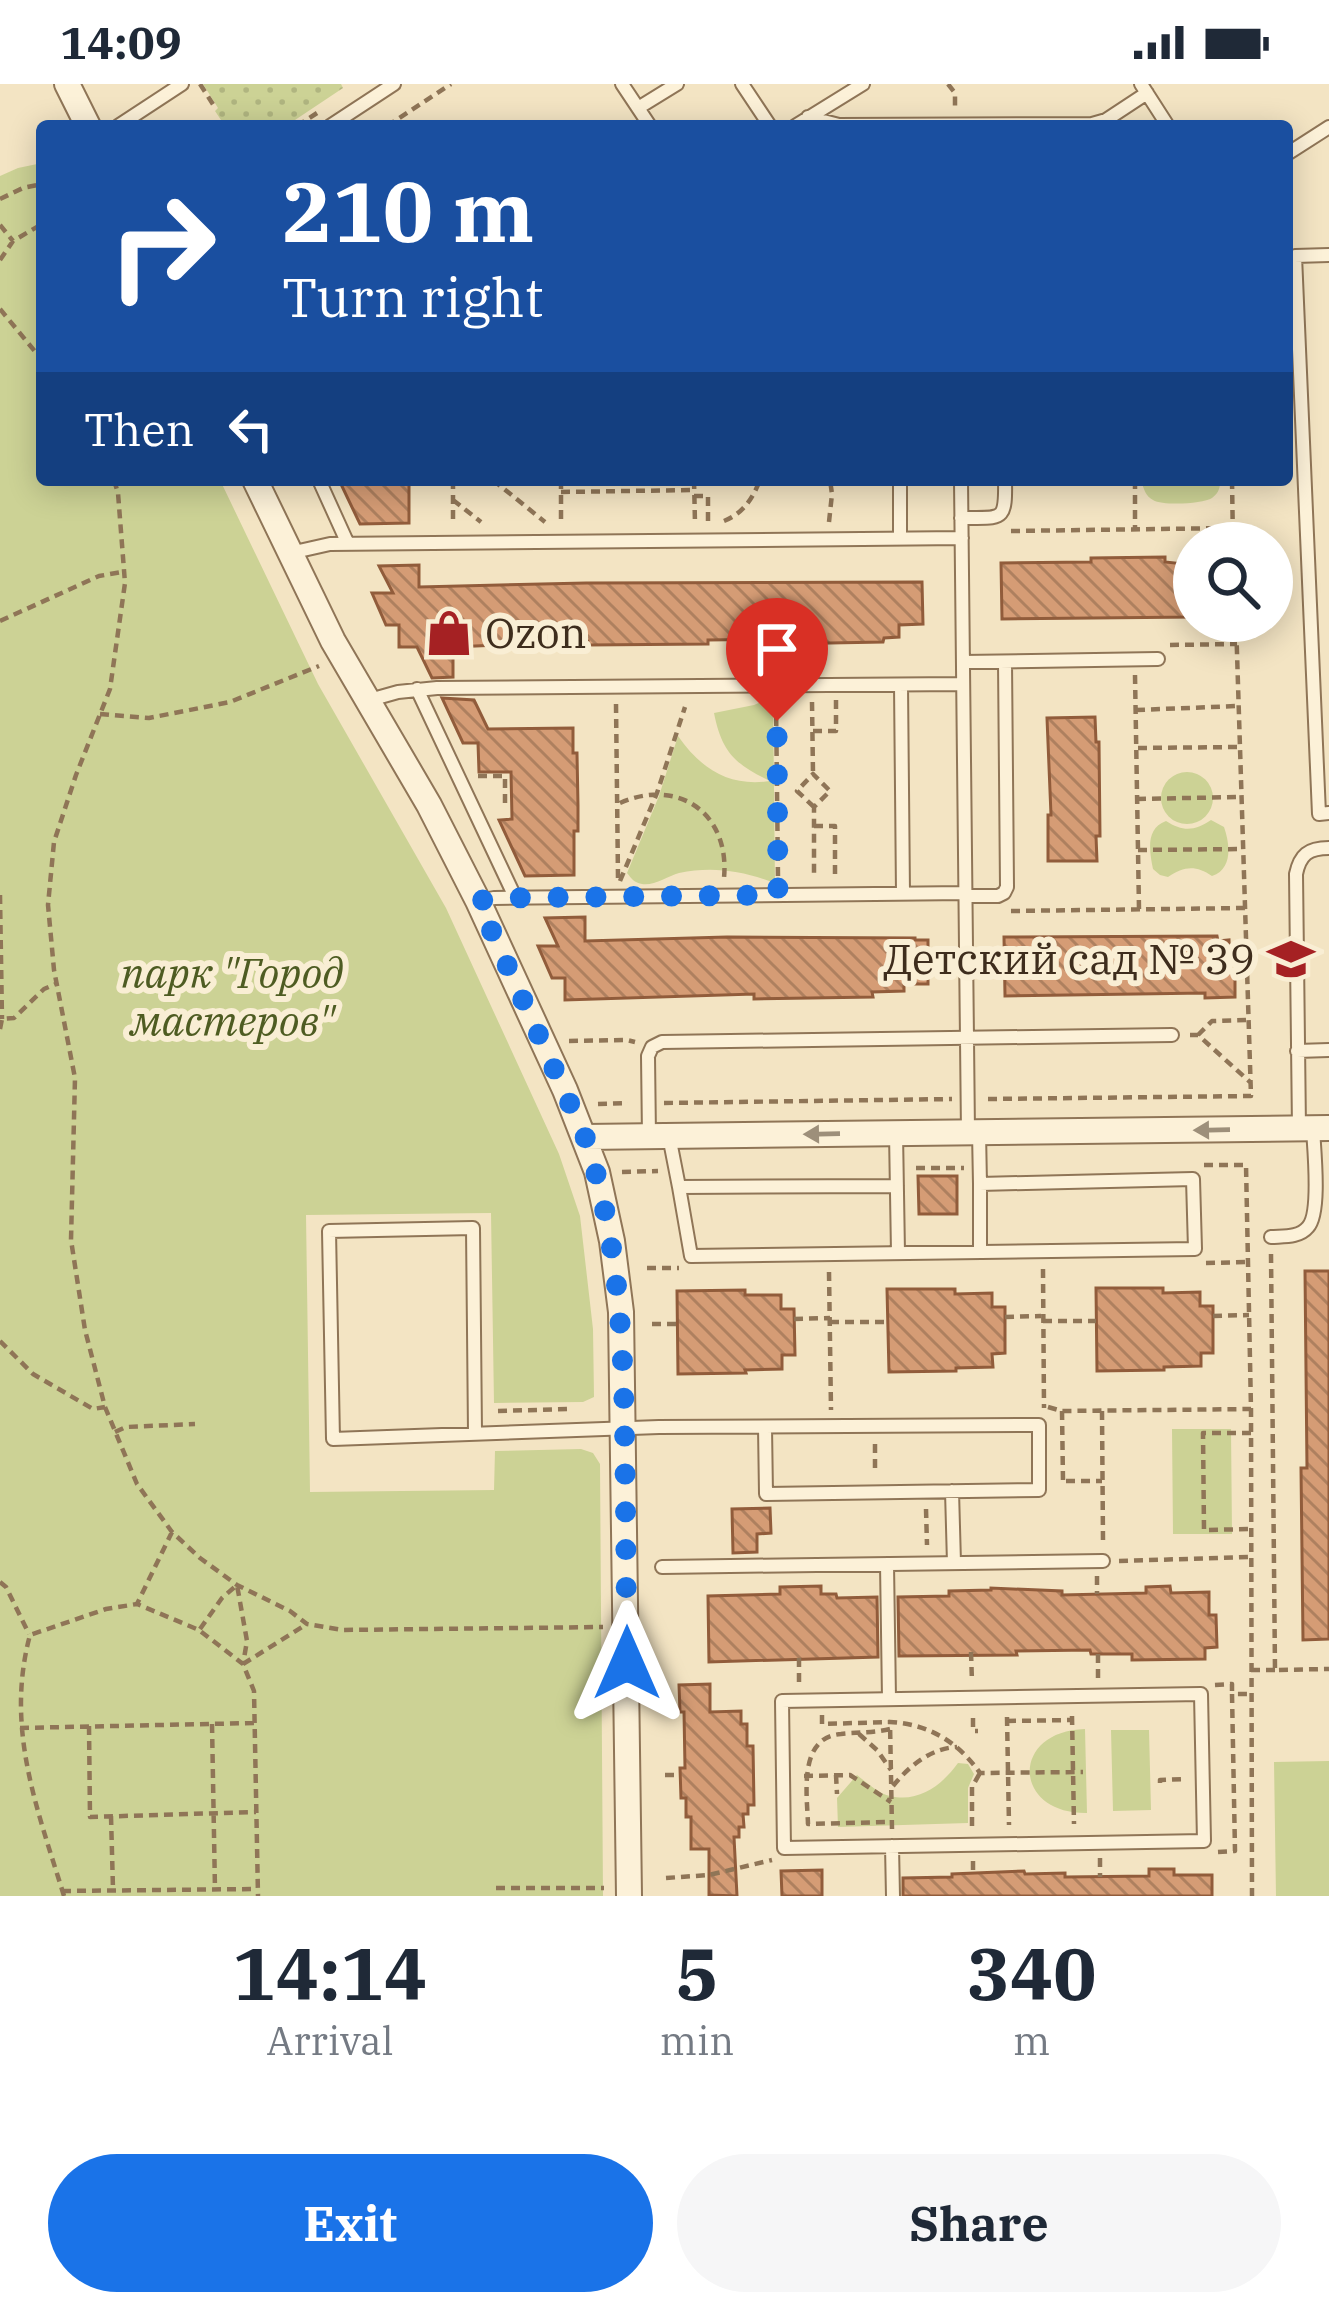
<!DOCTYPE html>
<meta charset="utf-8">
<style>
:root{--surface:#fff;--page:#f6f6f7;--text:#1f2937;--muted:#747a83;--accent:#1a73e8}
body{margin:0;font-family:"IBM Plex Serif",serif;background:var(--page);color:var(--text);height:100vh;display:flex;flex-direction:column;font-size:45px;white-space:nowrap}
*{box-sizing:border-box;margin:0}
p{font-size:39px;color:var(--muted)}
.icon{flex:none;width:66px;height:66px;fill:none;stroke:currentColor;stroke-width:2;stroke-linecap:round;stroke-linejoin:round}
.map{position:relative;height:1812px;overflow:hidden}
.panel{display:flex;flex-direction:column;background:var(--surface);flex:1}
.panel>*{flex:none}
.hud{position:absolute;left:36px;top:36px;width:1257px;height:366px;border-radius:12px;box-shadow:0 6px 30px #0003;background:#1a4fa0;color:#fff;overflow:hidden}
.buttons{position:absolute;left:1173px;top:438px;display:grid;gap:24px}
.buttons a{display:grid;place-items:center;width:120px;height:120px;border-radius:50%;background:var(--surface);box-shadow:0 6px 30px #0003;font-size:60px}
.pin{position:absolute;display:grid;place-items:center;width:102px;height:102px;color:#fff;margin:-123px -51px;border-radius:50% 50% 50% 0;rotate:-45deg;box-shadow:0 0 12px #0007}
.pin .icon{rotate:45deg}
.me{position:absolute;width:132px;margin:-66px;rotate:0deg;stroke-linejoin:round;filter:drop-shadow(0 0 9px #0008)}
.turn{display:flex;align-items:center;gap:42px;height:252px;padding:0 48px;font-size:54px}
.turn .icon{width:156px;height:156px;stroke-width:2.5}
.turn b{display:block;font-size:84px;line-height:102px}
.then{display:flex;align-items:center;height:114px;padding:0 48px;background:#0003;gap:24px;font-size:45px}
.eta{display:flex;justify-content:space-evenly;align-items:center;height:204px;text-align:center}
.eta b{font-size:72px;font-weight:700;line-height:84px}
.button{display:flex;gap:24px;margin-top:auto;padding:24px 48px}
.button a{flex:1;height:138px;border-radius:72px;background:var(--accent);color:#fff;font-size:48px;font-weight:700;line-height:138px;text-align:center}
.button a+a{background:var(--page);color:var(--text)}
.status{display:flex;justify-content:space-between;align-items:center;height:84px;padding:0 60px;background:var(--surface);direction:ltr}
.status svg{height:33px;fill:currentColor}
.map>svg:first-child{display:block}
</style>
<div class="status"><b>14:09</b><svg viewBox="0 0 49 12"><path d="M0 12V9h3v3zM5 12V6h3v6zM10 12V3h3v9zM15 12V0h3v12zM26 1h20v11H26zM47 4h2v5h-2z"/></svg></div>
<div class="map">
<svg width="1329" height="1812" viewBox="0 0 1329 1812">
<defs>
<pattern id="grass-dots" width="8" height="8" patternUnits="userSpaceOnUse" patternTransform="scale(3)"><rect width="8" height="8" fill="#ccd295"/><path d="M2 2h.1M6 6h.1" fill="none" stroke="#b0b580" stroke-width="1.8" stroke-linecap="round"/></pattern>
<pattern id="building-back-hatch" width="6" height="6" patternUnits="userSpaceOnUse" patternTransform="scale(3)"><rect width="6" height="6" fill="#d59c75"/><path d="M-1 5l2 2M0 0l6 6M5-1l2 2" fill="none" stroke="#ae805f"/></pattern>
</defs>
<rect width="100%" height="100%" fill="#f3e4c3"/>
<path fill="url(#grass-dots)" d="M203,0H341L343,4L286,42H225L215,27L218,24Z"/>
<path fill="#ccd295" d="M42,79V396H220L318,600L446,824L559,1070L580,1132L593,1245L594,1313L583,1318L494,1319L491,1129L306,1131L310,1408L494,1406L495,1367L581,1365L593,1369L600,1380L603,1812H0V92L18,84Z
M1146,396H1221C1219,404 1220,408 1212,414C1203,420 1163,422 1153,416C1145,411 1145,407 1142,400Z
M773,613L775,799C743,787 713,782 679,789C668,792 654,802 642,800C633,798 632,795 627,789L659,712L678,652C701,685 729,703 770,697C737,681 722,670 714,629L754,621Z
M1161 714a26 26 0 1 1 52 0a26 26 0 1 1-52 0Z
M1211,736L1224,743C1230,760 1233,785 1212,792C1196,781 1184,782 1168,793L1160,791L1153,785C1149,766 1146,744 1166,737C1183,748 1195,747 1211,736Z
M1172,1345H1231L1232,1450H1173Z
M1085,1645L1087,1729C1012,1730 1010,1647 1085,1645Z
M1149,1646L1151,1726L1113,1727L1111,1646Z
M1329,1677V1812H1276L1274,1678Z
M958,1679L968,1680L974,1690L968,1704V1739L838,1743L837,1714L857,1691C866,1698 879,1710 890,1712C919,1719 942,1701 958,1679Z"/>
<path fill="url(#building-back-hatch)" stroke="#915c3b" stroke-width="3" d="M339,396H409V439L360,440Z
M1165,473V478L1194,481V533L1002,535L1001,479L1091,478V474Z
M419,481V503L586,499L922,498L923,540L899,541V553L884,554L883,558L777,560V555L708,556V560L588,561V557L453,563V593L432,594L417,563H399V541H386L372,509H393L379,482Z
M442,614L474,616L488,645L573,644V669H577L578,721V747H574V791L525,792L499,736L512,735L511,688H479L478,659H463Z
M1095,633L1096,658H1099L1100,752H1096L1097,777H1048V731H1051L1047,634Z
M585,833V857L727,853L915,854V856H928V900H904V907L872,908L873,913L754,915V910L565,916V894H552L538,862H558L545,834Z
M1217,852L1218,857L1229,856L1230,888H1235V913L1205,914V909L1005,912L1004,853Z
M918,1092H957V1130H919Z
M1305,1187H1329V1555L1303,1556L1301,1384H1307Z
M1096,1204H1163V1209L1200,1208V1222H1213V1269H1201V1282L1164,1283V1286L1097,1287Z
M887,1205H955V1210L992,1209V1223H1005V1269L992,1270L993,1283L956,1284V1287L889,1288Z
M745,1206V1211H781V1225H794L795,1271H782V1285L745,1286L746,1289L678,1290L677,1207Z
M770,1424L771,1449L757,1450V1468L733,1469L732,1425Z
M821,1502V1510H836L837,1514L877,1513L878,1573L709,1578L708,1512L780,1510V1503Z
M1170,1502L1171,1509L1209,1508V1531H1216L1217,1563L1205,1564V1575L1132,1576V1570H1091L1090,1566L1016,1567L1017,1571L899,1572L898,1513L949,1512V1507L991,1506V1504L1062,1507V1511L1146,1509V1503Z
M710,1600V1628L741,1627V1640H747V1662H753L754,1721H748V1730H743L744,1743H739V1753H734L737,1812L709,1811V1765H691V1733H686V1714H681L680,1684H685L684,1628H680L679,1601Z
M1149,1785H1174V1791H1212V1812H903V1794L952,1793V1790L1024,1787L1025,1790L1065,1789V1793L1149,1792Z
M822,1786V1812H782L781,1787Z"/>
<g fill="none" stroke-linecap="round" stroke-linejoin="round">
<defs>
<path id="service" d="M622,0L650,42
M742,0L770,42
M1141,0L1168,42
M638,24L677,0
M808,33L839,41L1092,40L1106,36L1147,9
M118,42L182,0
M330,42L394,0
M795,42L863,0
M1287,70L1329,43
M1329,171L1295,172L1319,730L1329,729
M319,396L348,460
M900,396V455
M961,396L968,1049
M961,434C1002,433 1006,440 1005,396
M290,469L330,460L962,454
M963,578L1158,575
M901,601L903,809
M417,605L515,813
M366,617L398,608L437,604L963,600
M965,812H998L1004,809L1007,803L1005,578
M478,817L494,814L965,809
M1297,967L1329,966
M1299,1044L1296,790C1300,771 1308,764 1329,764
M979,1048L980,1100
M896,1049L898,1169
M649,1052L648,972L652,963L662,958L1172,951
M669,1052L679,1103L897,1102
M679,1103L691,1172L1195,1165L1193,1095L980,1100V1168
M1271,1153C1283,1152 1299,1154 1308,1143C1321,1129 1314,1065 1313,1045
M475,1348L473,1144L329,1147L333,1355L659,1343L1039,1341V1406L766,1410L765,1343
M952,1407L954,1479
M887,1480L889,1615
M662,1483L1103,1477
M1201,1610L1204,1757L784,1764L782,1617Z
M892,1762L893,1812"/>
<path id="minor" d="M67,0L88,42
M255,396L333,557L429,721L478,817L565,1006L597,1088L612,1157L621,1228L629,1812
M585,1053L1329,1044"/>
</defs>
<use href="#service" stroke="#8f7557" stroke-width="16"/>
<use href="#minor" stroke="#8f7557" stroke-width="28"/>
<path stroke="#8f7557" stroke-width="4.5" stroke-dasharray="9 6" stroke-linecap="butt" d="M200,0L216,25
M948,0L955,9V23
M297,42L317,29
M387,42L451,0
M0,115L23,104L42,100
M0,141L13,157
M0,176L13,157L42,140
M0,225L42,276
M39,371L42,370
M114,396L118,409L125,499L110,605L76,691L54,758L48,821L54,886L75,994L71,1156L85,1246L105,1323L137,1400L172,1448L200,1474L237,1501L290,1527L307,1540L342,1546L603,1543
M453,396V441
M493,396L545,438
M561,396V440
M694,396L695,439
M1135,396V444
M1232,396L1233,459
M561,408L694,406
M694,412H708V441
M453,416L481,438
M724,437C743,429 752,416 760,396
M829,438L832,410L830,396
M1011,447L1233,444
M0,537L99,492L122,488
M1170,561L1237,560
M1135,591L1139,825
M776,618L778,793
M812,618L813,690
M616,620L618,794
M1136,626L1238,622
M100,630L149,634L230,618L319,582
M813,647H836V616
M1138,664L1240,663
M478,692H505V720
M1137,715L1239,713
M620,719C679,693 730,730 724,794
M814,723L797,707L813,690L830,707L814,723V792
M814,742H835V792
M1138,766L1243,765
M620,797L657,709L685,623
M0,811L2,935
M1011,827L1245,824
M0,945L2,935L14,934L44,905L58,899
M1190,951H1198L1250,998
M1198,951L1212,937L1246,936
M569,957L627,956L635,958
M988,1015L1251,1012L1236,537
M664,1019L952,1015
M598,1020L628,1019
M1204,1081H1246L1251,1325L1252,1812
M916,1084H964
M622,1088L658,1087
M1271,1170L1275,1586L1329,1585
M1206,1179L1248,1178
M647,1184H679
M1043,1185L1044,1324
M829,1188L831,1326
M1213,1232L1249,1231
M1005,1233L1041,1232
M794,1235L830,1234
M1043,1237H1096
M830,1238H888
M652,1240H678
M0,1257L33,1290L93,1325L105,1323
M1048,1323L1062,1327L1251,1325
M498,1327L570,1325
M1062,1327L1063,1397
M1102,1327L1103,1457
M115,1348L126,1343L195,1340
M1251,1349H1203L1204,1446L1251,1445
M875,1360V1390
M1066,1397H1102
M926,1425L927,1461
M172,1448L137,1520L199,1546L243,1580L254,1607L258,1812
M1119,1477L1251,1473
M1097,1492V1510
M0,1498L6,1503L29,1550
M200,1545L222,1514L237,1501L247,1557L243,1580
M971,1568L972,1598
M1098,1570V1595
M799,1574V1598
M243,1580L307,1540
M1251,1586H1275
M1215,1601L1232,1600V1608
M822,1631V1640L890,1638V1636
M1072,1632L1074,1740
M1007,1633L1009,1741
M973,1634V1647H978
M1007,1637L1073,1636
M212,1640L215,1806
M89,1642L90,1733L256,1728
M20,1644L254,1639
M890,1645C873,1649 858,1648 841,1650C798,1653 807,1710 808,1740L890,1738
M859,1650L877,1666L891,1686
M665,1691H680
M836,1691L837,1710
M804,1692L850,1691L891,1718
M1160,1699V1696L1186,1695
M893,1702C909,1682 931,1664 957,1663
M111,1732L113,1805
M972,1742V1703L980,1689
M892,1745L890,1638C929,1640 958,1658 980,1689L1083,1688
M1218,1768L1235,1767L1232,1610H1251
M1100,1774V1793
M973,1777V1789
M666,1794L709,1791L772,1776
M496,1804H604
M62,1807L255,1805
M64,1812C37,1724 5,1644 30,1551L106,1525L137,1520"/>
<use href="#service" stroke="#fcf1d8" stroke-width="12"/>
<use href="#minor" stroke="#fcf1d8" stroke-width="24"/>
</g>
<defs><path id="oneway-solid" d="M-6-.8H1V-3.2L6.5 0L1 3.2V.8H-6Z" transform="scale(3)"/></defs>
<g fill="#9d8f7a">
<use href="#oneway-solid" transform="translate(1212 1046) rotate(179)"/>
<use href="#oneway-solid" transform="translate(822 1050) rotate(179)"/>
</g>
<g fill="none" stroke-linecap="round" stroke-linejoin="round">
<path stroke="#1a73e8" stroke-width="21" stroke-dasharray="0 37.8" d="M627,1579C626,1514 626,1449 625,1384C624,1271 621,1161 585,1053L478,817L494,814L778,811L777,637"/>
</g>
<defs>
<symbol id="shop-bare" viewBox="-9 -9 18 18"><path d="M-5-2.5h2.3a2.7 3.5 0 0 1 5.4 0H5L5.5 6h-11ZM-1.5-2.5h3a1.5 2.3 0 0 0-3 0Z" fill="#a52123" stroke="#f9eed4" stroke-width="2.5" paint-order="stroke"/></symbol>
<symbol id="school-bare" viewBox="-9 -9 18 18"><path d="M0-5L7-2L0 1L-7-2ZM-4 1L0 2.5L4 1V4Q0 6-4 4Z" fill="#a52123" stroke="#f9eed4" stroke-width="2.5" paint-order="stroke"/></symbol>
</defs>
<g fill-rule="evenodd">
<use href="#shop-bare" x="416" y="516" width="66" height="66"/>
<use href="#school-bare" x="1258" y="842" width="66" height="66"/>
</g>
<g text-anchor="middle" stroke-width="12" stroke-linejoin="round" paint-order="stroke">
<g font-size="42" fill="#3e2d1d" stroke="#f9eed4" text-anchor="start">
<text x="485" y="564">Ozon</text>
<text x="1255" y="890" text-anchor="end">Детский сад № 39</text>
</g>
<g font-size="42" font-style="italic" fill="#4e5c22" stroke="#f9eed4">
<text x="232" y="904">парк "Город<tspan x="232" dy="48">мастеров"</tspan></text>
</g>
</g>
</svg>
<div class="buttons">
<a><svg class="icon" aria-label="search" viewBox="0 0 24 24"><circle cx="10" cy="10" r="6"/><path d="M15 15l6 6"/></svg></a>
</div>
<div class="pin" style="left:777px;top:637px;background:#d93025"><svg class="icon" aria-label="arrive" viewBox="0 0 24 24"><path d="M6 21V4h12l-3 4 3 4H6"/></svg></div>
<svg class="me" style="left:627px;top:1579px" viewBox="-20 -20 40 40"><path d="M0-17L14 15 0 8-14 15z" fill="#1a73e8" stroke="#fff" stroke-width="4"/></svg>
<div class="hud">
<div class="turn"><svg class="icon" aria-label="right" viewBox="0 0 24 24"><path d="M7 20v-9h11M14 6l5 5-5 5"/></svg><div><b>210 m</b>Turn right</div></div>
<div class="then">Then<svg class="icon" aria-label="left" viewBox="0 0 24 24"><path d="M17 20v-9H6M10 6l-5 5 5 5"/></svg></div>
</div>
</div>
<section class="panel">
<div class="eta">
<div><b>14:14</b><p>Arrival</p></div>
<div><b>5</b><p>min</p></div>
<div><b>340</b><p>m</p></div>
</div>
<div class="button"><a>Exit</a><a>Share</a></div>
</section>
